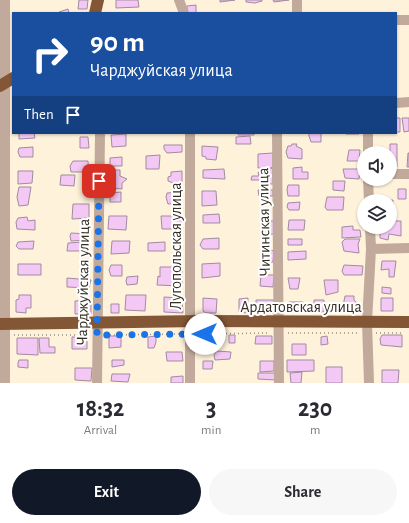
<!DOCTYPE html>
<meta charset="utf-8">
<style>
:root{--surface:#fff;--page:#f7f7f7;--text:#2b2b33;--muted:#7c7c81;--accent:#111827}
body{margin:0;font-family:"Alegreya Sans",sans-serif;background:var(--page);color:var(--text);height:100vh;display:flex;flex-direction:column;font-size:15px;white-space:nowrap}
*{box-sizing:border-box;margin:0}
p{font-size:13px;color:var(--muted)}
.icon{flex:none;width:22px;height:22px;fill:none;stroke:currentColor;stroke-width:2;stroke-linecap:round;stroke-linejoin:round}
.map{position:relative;height:383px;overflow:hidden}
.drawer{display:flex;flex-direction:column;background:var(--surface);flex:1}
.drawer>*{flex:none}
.hud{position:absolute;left:12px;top:12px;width:385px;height:122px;border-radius:0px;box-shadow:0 1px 3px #0004;background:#1a4fa0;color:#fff;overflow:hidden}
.buttons{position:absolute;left:357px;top:146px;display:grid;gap:8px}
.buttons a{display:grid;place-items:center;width:40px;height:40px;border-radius:50%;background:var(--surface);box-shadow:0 1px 3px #0004;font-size:20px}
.pin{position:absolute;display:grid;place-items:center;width:34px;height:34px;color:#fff;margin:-17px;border-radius:8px;box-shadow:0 2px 6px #0006}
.me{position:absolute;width:44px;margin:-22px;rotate:270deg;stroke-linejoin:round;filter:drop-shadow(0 0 3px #0008)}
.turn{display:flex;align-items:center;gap:14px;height:84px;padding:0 12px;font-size:18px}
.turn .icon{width:52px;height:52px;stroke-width:2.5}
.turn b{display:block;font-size:28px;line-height:34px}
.then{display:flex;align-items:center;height:38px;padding:0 12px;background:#0003;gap:8px;font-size:15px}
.eta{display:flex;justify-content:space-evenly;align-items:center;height:68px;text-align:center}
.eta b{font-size:24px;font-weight:600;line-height:28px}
.primary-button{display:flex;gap:8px;margin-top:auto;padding:8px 12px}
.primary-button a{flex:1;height:46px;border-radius:24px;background:var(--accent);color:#fff;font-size:16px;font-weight:600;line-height:46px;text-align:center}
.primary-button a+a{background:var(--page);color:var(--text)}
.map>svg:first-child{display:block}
</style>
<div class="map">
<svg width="409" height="383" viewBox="0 0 409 383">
<rect width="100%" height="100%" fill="#fff2db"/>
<path fill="#f4c8f4" stroke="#a18ba1" d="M79,0H88L87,9H78Z
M116,0H138L139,7L116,8Z
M220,0H235L220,2Z
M246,0H262V1L255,3L246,2Z
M273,0H289L274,2Z
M196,5V13H187V6Z
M68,9L69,13H59V12Z
M396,118H400V132H396Z
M402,118H409V131L404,132Z
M19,133H34L35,138L19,139Z
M238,133H254V135H238Z
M309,133H321V142H311L309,136Z
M346,133H359V134H346Z
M126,134V146L112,147L111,135Z
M250,136L251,144H236V137Z
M80,137H88L89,148H80Z
M292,144H297L296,146L302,149V159L288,158L286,152L288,146H291Z
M390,144H397V167L390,168V153H380L390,152Z
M164,145H182V152L167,153L164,149Z
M202,146L218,147L216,160L206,159V157L202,156Z
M33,147V157H20L18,152L19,148Z
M349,150H360L359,161H347Z
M273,153V168H258V154Z
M408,153H409V167H407Z
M160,155L159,169H146V156Z
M122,157V166H110V158Z
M73,161H88L89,172H71L70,166Z
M302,167V172H308V179H293V168Z
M273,168V184H261V180H251L252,176H259L258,173L261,169Z
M224,169L225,179L203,178V170Z
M343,169H360L359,179L345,178Z
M112,170H120V176L127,179L122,183V189L111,188L109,176Z
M18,171H33L32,183L18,184Z
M182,171V182L173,183L168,181V177L171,176V172Z
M61,175H75L74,186L60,185Z
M333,181H345L344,191L333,190Z
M288,185H299V196H288L287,190Z
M19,187H31L28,205L19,206L17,197Z
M398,189H406V199H398Z
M258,190H273V196H259Z
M202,191H216L217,205L202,206Z
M121,192V202H110V193Z
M181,192L180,203L168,204L166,197L167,193Z
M327,197H344L343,210H327L325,207Z
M393,200V214H390V201H381Z
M300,202L299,210H289L287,207L288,203Z
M73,204H89V218L72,219Z
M219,214L220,223H203V215Z
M109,216H127L126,230L108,229Z
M161,216H182L181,229H162Z
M390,216H392L394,221H401V236L389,234L388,240L380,238V227H390Z
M27,217L28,221L35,220V230L17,229L16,222L18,218Z
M289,220H305L304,230H288Z
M262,221H275L274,234H262Z
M353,226V230H360L361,237L342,238V227Z
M71,233L89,234V240L71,241L70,236Z
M219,238V249H203L200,245L203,239Z
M288,239H302V245H288Z
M345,239H360L358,244L359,253L344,251L342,242Z
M34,241L33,249H19L16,246L18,242Z
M112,241H130L129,253L111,254Z
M83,242L82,251H67L68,243Z
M165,242V251H148V243Z
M269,246L270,250L274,251L273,262L264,263L262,250H265L264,247Z
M306,251V259L288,260V252Z
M382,261H396L394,277H389V269L381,270Z
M220,263V276L202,278V264Z
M18,264H41V275H18Z
M111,265H122V276H111L109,270Z
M344,265L363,266L362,275H344L342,271Z
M160,267H182V286L157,285L158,276L160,277Z
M261,275H274L273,287L260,286Z
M138,276L137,284L127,285L126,281L127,277Z
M67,278L91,280L89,288L67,287Z
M288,278H300L298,289H290Z
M324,280H338V292L326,295Z
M382,287L391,288V294L382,293Z
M19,295H31V308H26V313L16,312V300L19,299Z
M126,295H146L145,311L125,310Z
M345,296H354V300L361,308L360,312L346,311L343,306Z
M164,297L182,298L183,313L164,312Z
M203,298L217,299L216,313H206L203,311Z
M248,298L247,313L239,312V299Z
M381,298H393V311H381Z
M91,300V314H75V301Z
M256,300H274L275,313H256Z
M314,300H324V312H314Z
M289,302H303V312H289Z
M111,304H119V313H111Z
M229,335H235V343H229Z
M382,335H402V347L381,345L380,339Z
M109,336H121V347L109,348Z
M156,336V342L154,348H148V337Z
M203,336L216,337V345H203Z
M256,336H272V344H255Z
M327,336L328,344L321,345V337Z
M72,337H87V349H72Z
M17,338H38V355L17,354Z
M39,338H49V347H55V353H40Z
M292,344H306V355H292Z
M217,351L231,352L230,359L215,360L214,355Z
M166,352H182L183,361H167Z
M19,360H28V368L18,367V363Z
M112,360H124V365L112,367Z
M287,360H314V371L287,372Z
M203,361H213L212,369H203Z
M260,361H274V371L260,372Z
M326,367H342V383H326Z
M75,368H92L91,381L75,380Z
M382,370H399L398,383H382Z
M302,372L301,383H291L290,373Z
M258,373H276V380L258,379Z
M112,374H130L128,382L111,381Z
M183,376V383H171V377Z"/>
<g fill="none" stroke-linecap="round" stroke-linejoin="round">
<path stroke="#99907f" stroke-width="1.5" stroke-dasharray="1 3" stroke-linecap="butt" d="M288,333H358
M376,333H404
M198,334L270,333
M14,335H90
M106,335L182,334"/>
<path stroke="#c1aa9b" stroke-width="10" d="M5,0V383
M179,0L184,13
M297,13V0
M396,20H409
M396,103L409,102
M277,133L279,383
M368,133V153
M390,174H409
M368,179L369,201
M371,249L409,248
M97,383L100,133
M190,383V133
M369,383L367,322L371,249L370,227"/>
<path stroke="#835635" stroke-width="12" d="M95,13L98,0
M0,86L13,78
M0,324L200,321L409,322"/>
</g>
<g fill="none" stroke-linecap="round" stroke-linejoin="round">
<path stroke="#1a73e8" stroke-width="7" stroke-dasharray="0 12.6" d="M99,181L97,335L205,334"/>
</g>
<g text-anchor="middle" stroke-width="4" stroke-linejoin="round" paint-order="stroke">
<g font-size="16" fill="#342e23" stroke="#fff">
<text transform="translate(263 222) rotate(-91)" y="6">Читинская улица</text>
<text transform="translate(175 246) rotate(-90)" y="6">Лугопольская улица</text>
<text transform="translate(82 282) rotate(-89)" y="6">Чарджуйская улица</text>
<text x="301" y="312">Ардатовская улица</text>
</g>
</g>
</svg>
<div class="buttons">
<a><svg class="icon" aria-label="sound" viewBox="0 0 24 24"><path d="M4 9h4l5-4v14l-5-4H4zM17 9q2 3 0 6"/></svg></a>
<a><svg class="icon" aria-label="layers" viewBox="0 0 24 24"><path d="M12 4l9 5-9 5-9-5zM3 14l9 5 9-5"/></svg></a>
</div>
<div class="pin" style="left:99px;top:181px;background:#d93025"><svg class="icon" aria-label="arrive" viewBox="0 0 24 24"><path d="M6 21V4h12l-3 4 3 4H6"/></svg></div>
<svg class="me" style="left:205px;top:334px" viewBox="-20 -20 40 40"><circle r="19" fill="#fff"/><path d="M0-13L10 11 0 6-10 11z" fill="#1a73e8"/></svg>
<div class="hud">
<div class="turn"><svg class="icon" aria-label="right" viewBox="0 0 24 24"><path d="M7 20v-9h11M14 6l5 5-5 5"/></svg><div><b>90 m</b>Чарджуйская улица</div></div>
<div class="then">Then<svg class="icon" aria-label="arrive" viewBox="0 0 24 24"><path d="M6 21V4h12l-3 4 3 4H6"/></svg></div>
</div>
</div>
<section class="drawer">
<div class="eta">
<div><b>18:32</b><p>Arrival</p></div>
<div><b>3</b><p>min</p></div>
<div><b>230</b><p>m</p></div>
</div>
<div class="primary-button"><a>Exit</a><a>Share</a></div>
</section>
